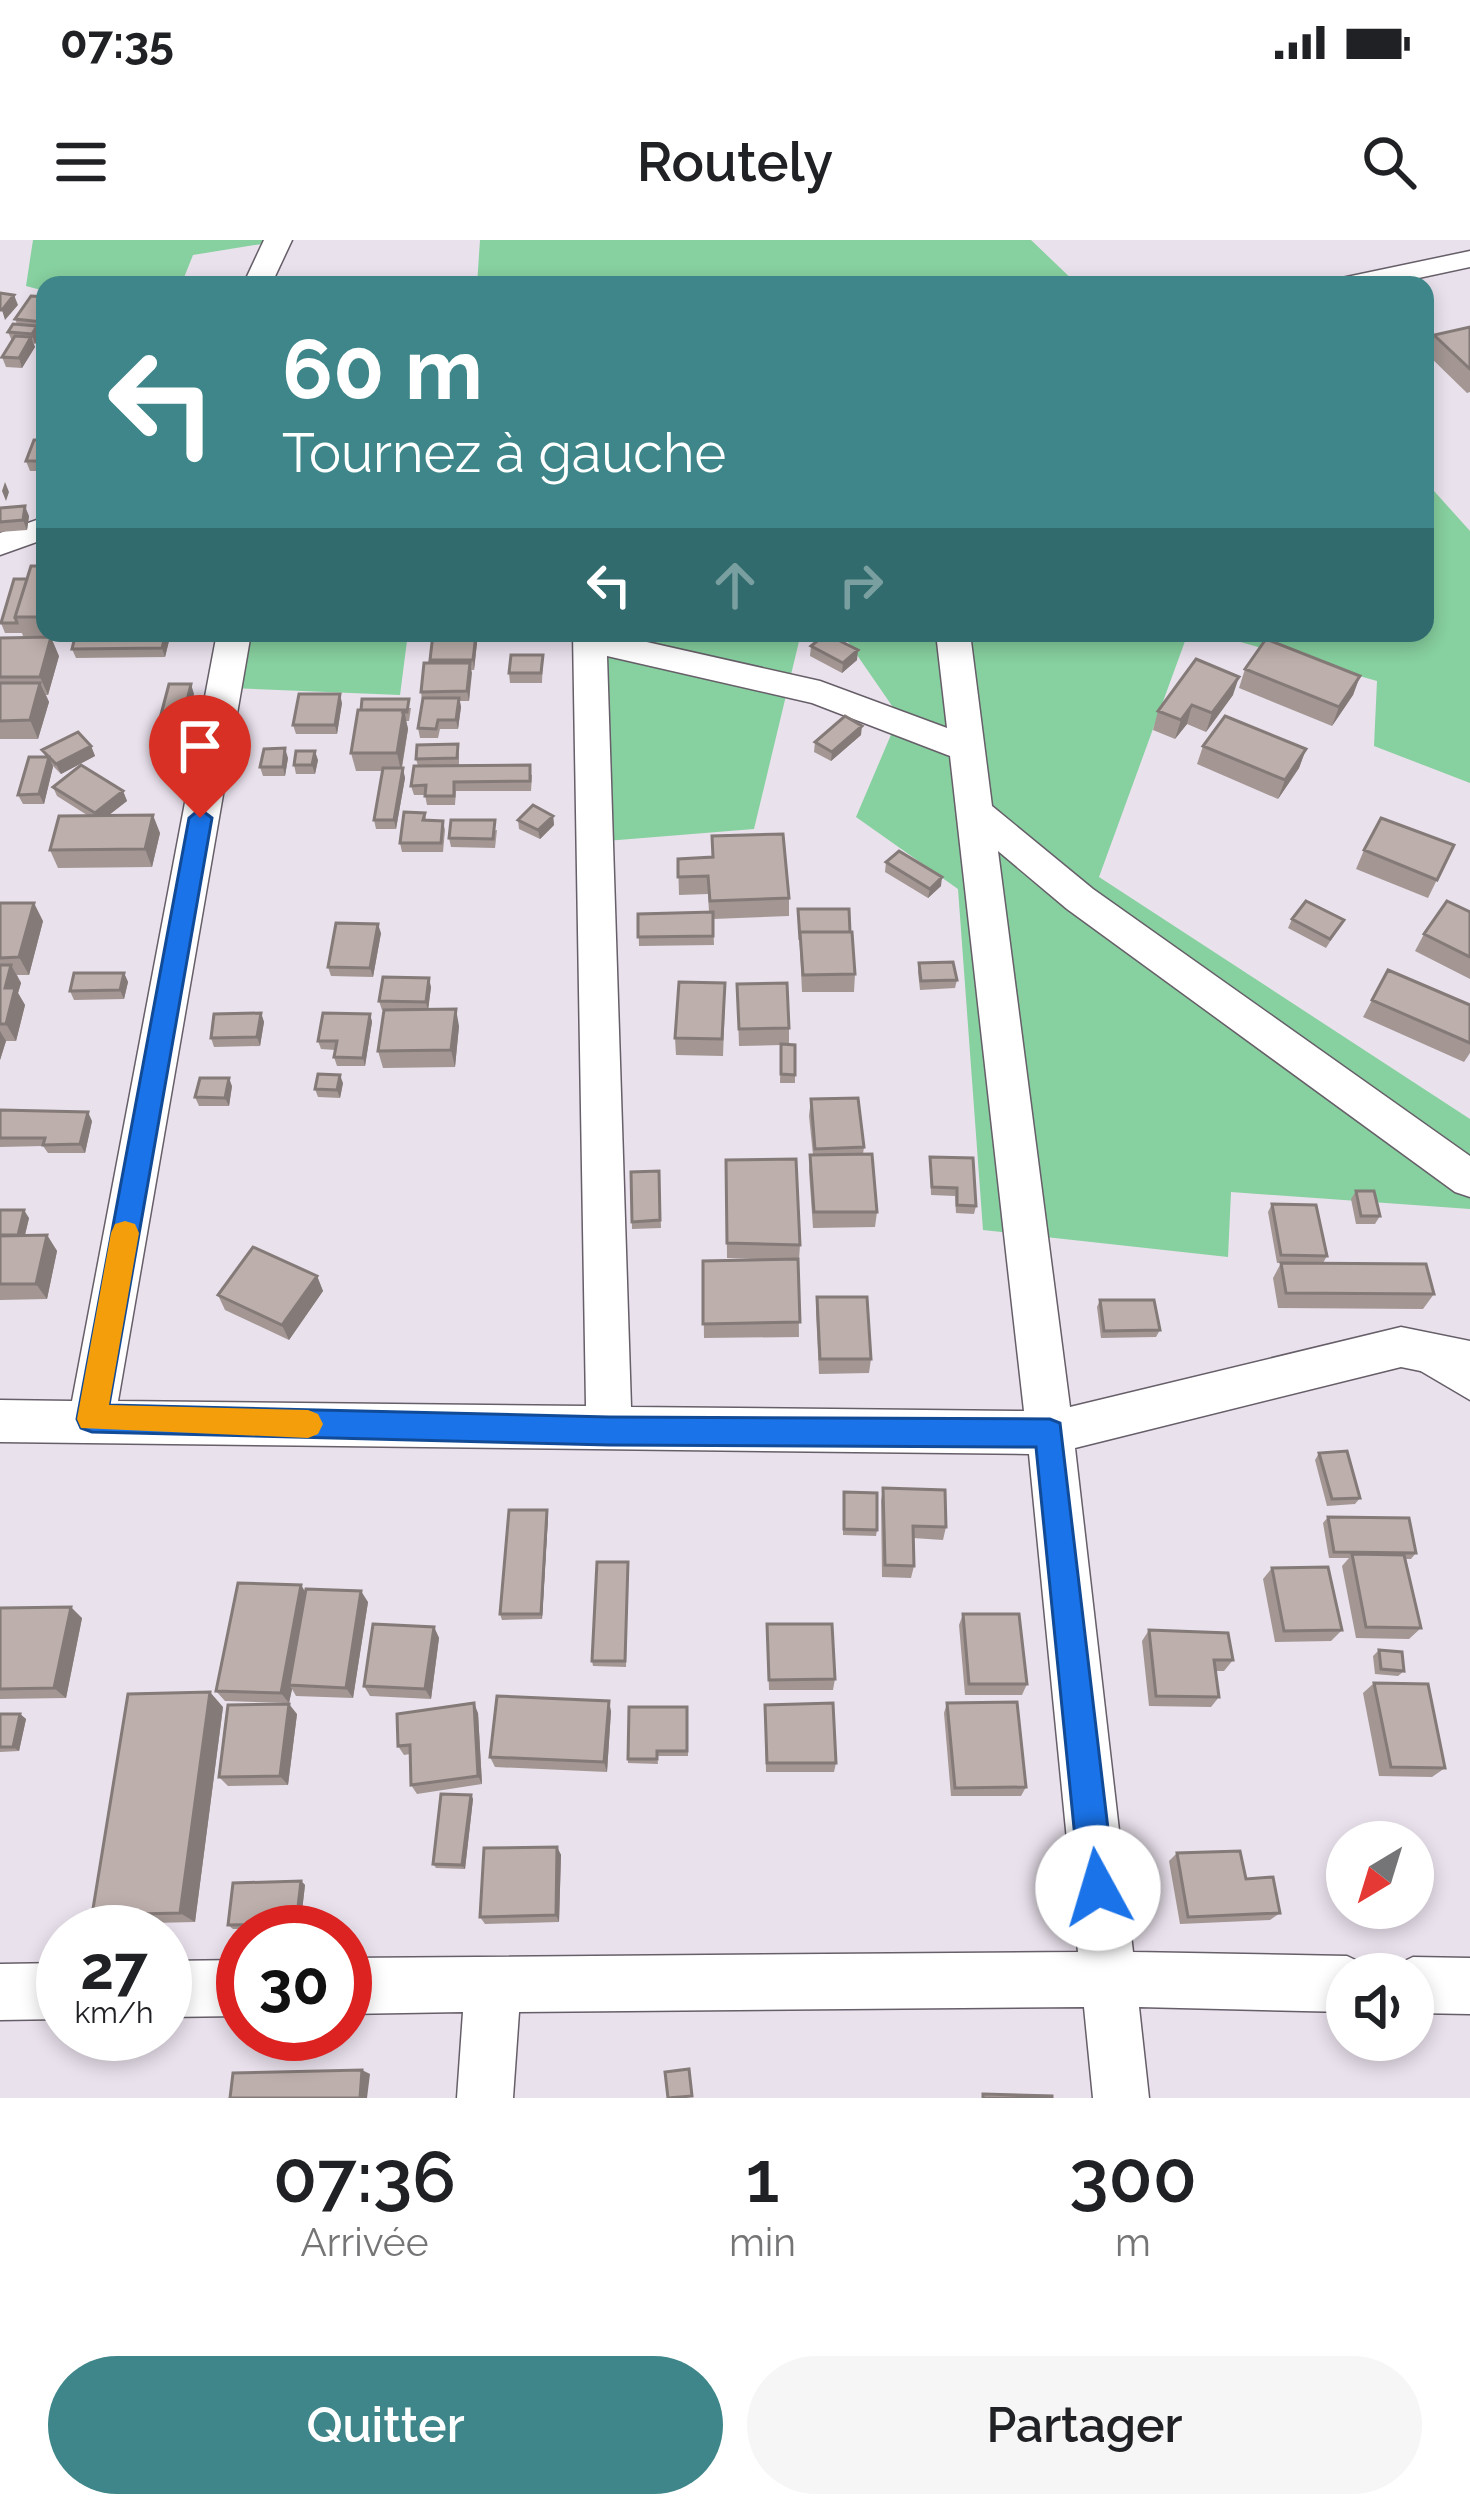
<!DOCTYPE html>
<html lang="fr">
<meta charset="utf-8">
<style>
:root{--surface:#fff;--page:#f6f6f6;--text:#202124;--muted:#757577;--accent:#3e8689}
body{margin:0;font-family:Raleway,sans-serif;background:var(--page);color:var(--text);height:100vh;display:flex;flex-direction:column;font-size:45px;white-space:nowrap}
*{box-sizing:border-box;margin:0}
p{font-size:39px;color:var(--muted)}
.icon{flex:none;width:66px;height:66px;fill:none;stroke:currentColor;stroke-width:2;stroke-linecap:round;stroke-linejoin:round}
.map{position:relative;height:1858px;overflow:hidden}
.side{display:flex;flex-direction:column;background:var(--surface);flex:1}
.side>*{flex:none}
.guide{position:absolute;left:36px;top:36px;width:1398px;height:366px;border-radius:24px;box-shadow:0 6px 18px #0003;background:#3e8689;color:#fff;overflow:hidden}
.needle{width:78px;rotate:218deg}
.tools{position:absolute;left:1326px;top:1581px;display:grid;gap:24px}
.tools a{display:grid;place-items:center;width:108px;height:108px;border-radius:50%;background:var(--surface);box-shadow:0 6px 18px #0003;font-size:60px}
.speed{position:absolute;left:36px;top:1665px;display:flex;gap:24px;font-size:60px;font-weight:700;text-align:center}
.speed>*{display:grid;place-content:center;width:156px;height:156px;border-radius:50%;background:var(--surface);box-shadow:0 6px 18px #0003;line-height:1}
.speed small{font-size:30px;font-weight:400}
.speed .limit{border:18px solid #d22;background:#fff;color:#111}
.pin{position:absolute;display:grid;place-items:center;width:102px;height:102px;color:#fff;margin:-123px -51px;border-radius:50% 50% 50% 0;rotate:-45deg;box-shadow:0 0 12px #0007}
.pin .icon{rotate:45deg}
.me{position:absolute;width:132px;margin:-66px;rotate:354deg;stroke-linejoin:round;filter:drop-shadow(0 0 9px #0008)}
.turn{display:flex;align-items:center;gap:42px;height:252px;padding:0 48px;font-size:54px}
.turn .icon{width:156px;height:156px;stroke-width:2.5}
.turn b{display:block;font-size:84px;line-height:102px}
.lanes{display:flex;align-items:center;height:114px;padding:0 48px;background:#0003;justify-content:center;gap:60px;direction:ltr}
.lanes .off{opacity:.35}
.eta{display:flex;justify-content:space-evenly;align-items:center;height:204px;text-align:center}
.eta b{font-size:72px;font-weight:600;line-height:84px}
.cta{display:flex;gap:24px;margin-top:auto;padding:24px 48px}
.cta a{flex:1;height:138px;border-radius:72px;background:var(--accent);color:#fff;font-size:48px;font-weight:600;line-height:138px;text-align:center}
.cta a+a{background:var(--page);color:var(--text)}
.status{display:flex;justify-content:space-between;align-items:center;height:84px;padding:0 60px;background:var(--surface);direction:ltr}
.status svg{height:33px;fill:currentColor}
header{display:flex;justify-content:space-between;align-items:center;height:156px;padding:0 48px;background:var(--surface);font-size:54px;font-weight:600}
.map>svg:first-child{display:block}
</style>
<div class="status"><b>07:35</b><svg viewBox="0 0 49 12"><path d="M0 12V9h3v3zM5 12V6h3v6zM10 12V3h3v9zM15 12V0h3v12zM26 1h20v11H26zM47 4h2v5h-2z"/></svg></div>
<header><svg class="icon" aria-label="menu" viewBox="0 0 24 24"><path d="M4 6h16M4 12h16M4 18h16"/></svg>Routely<svg class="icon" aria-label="search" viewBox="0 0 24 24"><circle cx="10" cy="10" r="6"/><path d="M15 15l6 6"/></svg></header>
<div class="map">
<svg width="1470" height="1858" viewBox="0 0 1470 1858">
<rect width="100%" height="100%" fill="#e9e1ec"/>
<path fill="#87d09f" d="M33,0H286L193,15L181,45H45V51L26,46Z
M480,0H1031L1078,45H477Z
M1425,241L1470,291V543L1374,506L1377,441L1209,393H1425Z
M233,393H408L400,455L229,448Z
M574,393H801L754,589L581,603Z
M807,393H1188L1099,637L1470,879V969L1231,952L1228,1017L983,990L958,649L856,577L899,476L846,399Z"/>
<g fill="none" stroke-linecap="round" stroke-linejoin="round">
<defs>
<path id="lane" d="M1427,1113L1470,1138V1160L1419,1130L1416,1123L1419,1116Z"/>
<path id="street" d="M264,0H292L271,45H243Z
M1470,11V27L1386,45H1333L1337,39Z
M45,277V299L0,315V293Z
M217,393H251L118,1161L586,1166L573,393H607L820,441L947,488L936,393H970L992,566L1093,649L1470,916V957L1455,952L1067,669L998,611L1070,1167L1401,1087L1470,1101V1141L1401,1127L1075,1208L1133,1712L1347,1716L1366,1725L1370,1734H1347V1772L1139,1767L1149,1858H1093L1084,1767L519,1772L513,1858H457L463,1772L345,1774V1718L1078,1712L1029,1214L0,1202V1160L72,1161ZM607,416L812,463L950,516L1024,1171L631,1167Z
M1413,1717L1470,1718V1774L1413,1773V1734H1390L1394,1726Z
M243,1720V1776L165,1777V1721Z
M63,1723V1779L0,1780V1724Z"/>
</defs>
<use href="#lane" stroke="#665e68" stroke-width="3"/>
<use href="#street" stroke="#665e68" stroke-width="3"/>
<use href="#lane" fill="#fff" fill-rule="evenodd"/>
<use href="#street" fill="#fff" fill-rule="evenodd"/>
</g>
<path fill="#a39693" d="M45,57V91H38L40,96L35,104L33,103L35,107L22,128L6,127L2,117L12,101L8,92L17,84L15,79Z
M1470,87V152L1467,153L1427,114L1434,95Z
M45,200V231H30L26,221Z
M0,268L29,276L27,290L0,292Z
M45,326V393H72L71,396H23L22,393H5L1,383L27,339Z
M76,393H167L169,401L165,417L76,418L72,409Z
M476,394L477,403L474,430H471L469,461H460L461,467L458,489H440L438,498H420L418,488L422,460L421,452L430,423V420Z
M0,398L59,416L48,455H46L49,462L38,499H0Z
M811,406L857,420L842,433L810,416Z
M543,415L542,443H510L509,433Z
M1245,429L1360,436L1353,455L1332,486L1239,448Z
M194,454L179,515H157L153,505Z
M1233,455L1206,492L1187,484L1175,499L1153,490L1158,471Z
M342,463L337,494H296L293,485Z
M411,468L409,481H406L408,489L402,528L405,538L396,589H376L374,580L382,531H356L351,513L358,470Z
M861,495L831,521L814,512L815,502Z
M91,506L95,516L61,534L53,526L44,564H23L18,555L46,517L42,510Z
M1203,506L1306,509L1299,528L1278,559L1197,524Z
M459,513V525L532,535L531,551H456L455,565H427L425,555H414L411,546L418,526L416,519Z
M288,518L285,536H263L260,527Z
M318,520L315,534H296L294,525Z
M53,547L123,551L127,561L108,575L160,593L152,627L58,628L50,610L87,575L57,556Z
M425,573L426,580L443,581L445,590L443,612H402L400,603Z
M553,576L554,585L540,599L519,589L518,580Z
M497,590L495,608L451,607L449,598Z
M1454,605L1428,658L1356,629L1364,610Z
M678,619L789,658V676L713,679L714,705L639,706L638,674L709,672L708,654L679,655Z
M886,622L941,646L928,658L885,632Z
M0,663L43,681L29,735H17L21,743L18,753L25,765L16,801H6L0,820Z
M798,669L855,734L854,752H802Z
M1470,672V739L1415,711L1424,694Z
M1292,679L1344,680L1326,708L1288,688Z
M381,693L373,737L331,736L328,727Z
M919,723L957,740L955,748L920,750L918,732Z
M1388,730L1470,765V813L1464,822L1363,777Z
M124,733L128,742L124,759L74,760L70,751Z
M737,744L789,788V804L795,805V843H780L781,805L739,806Z
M431,747L428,769L459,786L455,827L383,828L378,811L384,770H382L379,761Z
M725,761L723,816L676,815L675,798Z
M261,773L264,782L260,806L214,807L211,798Z
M370,774L372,782L365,826H337L334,817L335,810L321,809L318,801Z
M343,843L340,858L318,857L315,849Z
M232,846L229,866H199L195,857Z
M811,859L864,907L863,914L877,972L875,987L813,988L809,931L810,915H813L809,876Z
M0,870L92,881L85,913H48L43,906L0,907Z
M930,917L976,966L974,974L956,973L955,956L931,955Z
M726,920L800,1005L799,1020H798L799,1097L704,1098L703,1021L781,1020L727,1018Z
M659,931L661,988L632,989L631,932Z
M1356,951L1380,976L1375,984H1356L1351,959Z
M1272,964L1327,1016L1323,1023L1434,1054L1423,1069L1278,1068L1273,1038L1281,1023H1285H1277L1268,972Z
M0,970L29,978L25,995H47L57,1011L47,1059L0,1060Z
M317,1036L323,1051L289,1100L225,1070L218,1055Z
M817,1057L871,1119L869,1133L819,1134L816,1072Z
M1100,1060L1160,1090L1156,1097L1101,1098L1097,1067Z
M1319,1213L1360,1258L1355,1264L1327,1266L1315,1220Z
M883,1248L946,1287L943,1300L913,1298L914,1326L911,1338L882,1337L881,1261Z
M843,1259L877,1290L876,1296L843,1295Z
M547,1270L548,1276L542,1379L502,1380L500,1374Z
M1328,1277L1416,1313L1411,1319H1406L1421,1388L1409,1399L1356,1398L1342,1326L1349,1318H1329L1323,1283Z
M628,1322L626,1427L593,1426L592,1421Z
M1272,1328L1342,1390L1331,1401L1275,1402L1263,1339Z
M301,1345L306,1353L368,1362L353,1458L296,1456L292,1449L289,1463L225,1461L216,1451Z
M0,1368L82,1378L66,1458L0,1459Z
M963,1374L1027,1444L1022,1455H965L959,1385Z
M767,1384L835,1439L833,1450H769Z
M434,1387L439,1398L431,1459L370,1456L364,1446Z
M1149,1390L1233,1420L1224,1431H1216L1219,1457L1211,1467L1149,1466L1142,1401Z
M1379,1410L1404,1431L1398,1436L1375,1434L1373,1416Z
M1374,1443L1445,1528L1432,1537L1379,1536L1363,1453Z
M947,1463L1026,1547L1021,1556H951L944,1473Z
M223,1467L195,1682L109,1684L92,1675Z
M687,1467L688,1516H657L658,1524L628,1523V1519Z
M611,1471L607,1532L495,1527L490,1517Z
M478,1473L482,1544L417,1554L411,1545L410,1514L404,1515L398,1506Z
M0,1474H20L26,1479L19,1511L0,1512Z
M297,1474L288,1545L228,1546L219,1537Z
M765,1475L836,1523L834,1532H766Z
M471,1555L473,1559L465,1629L436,1628L433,1624Z
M557,1607L561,1615L559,1682L485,1684L480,1677Z
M1177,1613L1246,1639L1280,1673L1270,1680L1180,1684L1169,1621Z
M301,1641L305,1645L300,1688L233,1689L228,1685Z"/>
<path fill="#847a78" d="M14,55L18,65L5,80L2,70Z
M37,86L40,96L35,104L32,94Z
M31,97L35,107L22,128L19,118Z
M5,242L9,252L6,261L2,251Z
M25,266L29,276L27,290L23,280Z
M166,393L169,401L165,417L162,408Z
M476,394L477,403L474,430L473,420Z
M51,397L59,416L48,455L40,437Z
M858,410L857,420L842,433L843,423Z
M470,423L472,433L469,461L467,451Z
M1360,436L1353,455L1332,486L1339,467Z
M1239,437L1233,455L1206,492L1212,473Z
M40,443L49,462L38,499L30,480Z
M191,444L194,454L179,515L176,505Z
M340,454L342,463L337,494L335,485Z
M459,458L461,467L458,489L456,480Z
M1192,465L1187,484L1175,499L1181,480Z
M404,470L408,489L401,531L397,513Z
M862,486L861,495L831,521L832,512Z
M91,506L95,516L61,534L56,524Z
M285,508L288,518L285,536L283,527Z
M1306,509L1299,528L1278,559L1285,540Z
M315,511L318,520L315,534L312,525Z
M49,517L53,527L44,564L39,554Z
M403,528L405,538L396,589L394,580Z
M123,551L127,561L99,583L95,573Z
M153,575L160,593L152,627L145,609Z
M553,576L554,585L540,599L538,590Z
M942,637L941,646L928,658L930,649Z
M34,663L43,681L29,735L19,717Z
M378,684L381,693L373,737L370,728Z
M11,725L21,743L18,753L25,765L16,801L6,784L5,748Z
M124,733L128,742L124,759L120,750Z
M429,738L431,747L428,771L426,762Z
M456,769L459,786L455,827L451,810Z
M261,773L264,782L260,806L257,797Z
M370,774L372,782L365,826L363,818Z
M0,791L6,801L0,820Z
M340,835L343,843L340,858L337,850Z
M229,838L232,846L229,866L225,858Z
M88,872L92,881L85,913L80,904Z
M24,970L29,978L23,1003L18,995Z
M47,995L57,1011L47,1059L36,1044Z
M317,1036L323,1051L289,1100L282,1085Z
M547,1270L548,1276L542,1379L541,1374Z
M301,1345L308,1357L289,1445L292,1449L289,1463L281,1453Z
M361,1351L368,1362L353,1458L346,1448Z
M71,1367L82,1378L66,1458L54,1448Z
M434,1387L439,1398L431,1459L425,1449Z
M210,1452L223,1467L195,1682L180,1673Z
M609,1461L611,1471L607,1532L604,1522Z
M474,1463L478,1473L482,1544L478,1536Z
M289,1464L297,1474L288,1545L280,1536Z
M20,1474L26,1479L19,1511L13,1507Z
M471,1555L473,1559L465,1629L462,1625Z
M557,1607L561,1615L559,1682L556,1675Z
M301,1641L305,1645L300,1688L296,1684Z
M362,1830L370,1834L367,1858H360Z"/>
<path fill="#bdafab" stroke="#847a78" stroke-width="3" d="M0,53L14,55L2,70H0Z
M31,56L45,57V77L42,82L15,79Z
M13,84L37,86L32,94L8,92Z
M1470,87V129L1434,95Z
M15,96L31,97L19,118L2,117Z
M34,200H45V221H26Z
M25,266L23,280L0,282V268Z
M31,326H45V377H15Z
M14,339H27L15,377L17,383H1Z
M76,393H166L162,408L72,409Z
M433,394H476L473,420H430Z
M826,394L858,410L843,423L811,406Z
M51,397L40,437H0V398Z
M1266,399L1360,436L1339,467L1245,429Z
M511,415H543L541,433H509Z
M1196,419L1239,437L1212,473L1192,465L1181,480L1158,471Z
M424,423H470L467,451L421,452Z
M0,443H40L30,480L0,481Z
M169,444H191L176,505H153Z
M299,454H340L335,485H293Z
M423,458H459L456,480H438L436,489L418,488Z
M362,459H409L407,472H403L404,470H361Z
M358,470H404L397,513H351Z
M845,476L862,486L832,512L815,502Z
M1225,476L1306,509L1285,540L1203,506Z
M78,492L91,506L56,524L42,510Z
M458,504L457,518L416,519L417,505Z
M285,508L283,527H260L264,509Z
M296,511H315L312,525H294Z
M29,517H49L39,554L18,555Z
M81,525L123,551L95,573L53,547Z
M530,525V541L454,542V556H425L426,545L411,546L414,526Z
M383,528H403L394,580H374Z
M533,565L553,576L538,590L518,580Z
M404,572L425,573L423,580L443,581L441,603H400Z
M153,575L145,609L50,610L59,576Z
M1381,578L1454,605L1437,640L1364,610Z
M451,580H495L493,599L449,598Z
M783,594L789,658L710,661L708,636L678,637V619L713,617L712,596Z
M899,611L942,637L930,649L886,622Z
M1306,661L1344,680L1330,699L1292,679Z
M1447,661L1470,672V717L1424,694Z
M0,663H34L19,717L0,718Z
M798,669H849L850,692H800V700Z
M713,672V696L638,697V674Z
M336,683L378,684L370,728L328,727Z
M800,692H852L855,734L803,735Z
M953,722L957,740L921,741L919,723Z
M0,725H11L5,748H15L6,784H0Z
M1388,730L1470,765V803L1372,760Z
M74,733H124L120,750L70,751Z
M383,737L429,738L426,762L379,761Z
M679,742L725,743L722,799L675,798Z
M787,743L789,788L739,789L737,744Z
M456,769L451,810L378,811L384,770Z
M261,773L257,797L211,798L214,774Z
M323,773L370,774L363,818L334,817L337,801H318Z
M781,804L795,805V835L781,834Z
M318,834L340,835L337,850L315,849Z
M200,838H229L225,858L195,857Z
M858,858L864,907L815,909L811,859Z
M0,870L88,872L80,904L43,905L45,898H0Z
M872,914L877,972H814L810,915Z
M930,917L973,918L976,966L957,965V948L932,947Z
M796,919L800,1005L727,1003L726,920Z
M659,931L660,980L632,982L631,932Z
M1356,951H1374L1380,976H1361Z
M1272,964L1316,965L1327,1016L1281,1015Z
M0,970H24L18,995H0Z
M47,995L36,1044H0V996Z
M253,1007L317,1036L282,1085L218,1055Z
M798,1019L800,1082L703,1084V1021Z
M1281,1023L1426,1024L1434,1054L1286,1053Z
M817,1057H867L871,1119H820Z
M1100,1060H1154L1160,1090L1104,1091Z
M1347,1211L1360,1258L1332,1259L1319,1213Z
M883,1248L945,1250L946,1287L913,1286L914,1326L885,1325Z
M844,1252L877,1253V1290L844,1289Z
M509,1270H547L541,1374H500Z
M1328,1277L1409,1278L1416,1313L1334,1312Z
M1352,1314L1404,1315L1421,1388L1366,1387Z
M597,1322H628L625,1421H592Z
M1328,1327L1342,1390L1284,1391L1272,1328Z
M238,1343L301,1345L281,1453L216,1451Z
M306,1349L361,1351L346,1448L289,1445Z
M71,1367L54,1448L0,1449V1368Z
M963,1374H1019L1027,1444H969Z
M373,1384L434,1387L425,1449L364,1446Z
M767,1384H832L835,1439L769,1440Z
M1149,1390L1228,1393L1233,1420H1214L1219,1457L1156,1456Z
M1379,1410L1402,1412L1404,1431L1381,1429Z
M1374,1443L1428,1444L1445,1528L1391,1527Z
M210,1452L180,1673L92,1675L128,1454Z
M497,1456L609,1461L604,1522L490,1517Z
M1017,1462L1026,1547L955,1548L947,1463Z
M474,1463L478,1536L411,1545L410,1505L398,1506L397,1474Z
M833,1463L836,1523H767L765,1465Z
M289,1464L280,1536L219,1537L228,1465Z
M629,1467H687V1511H657V1519H628Z
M0,1474H20L13,1507H0Z
M441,1554L471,1555L462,1625L433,1624Z
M557,1607L556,1675L480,1677L484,1608Z
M1240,1611L1246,1639L1273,1637L1280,1673L1188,1677L1177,1613Z
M301,1641L296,1684L228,1685L233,1643Z
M689,1829L692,1856L668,1858L665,1832Z
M362,1830L360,1858H230L233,1833Z
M983,1854L1052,1856V1858H983Z"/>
<path fill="#1a73e8" stroke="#114b97" stroke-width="3" d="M200,569L212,578L109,1165L609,1177L1050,1179L1060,1183L1115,1648L1110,1660L1098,1665L1085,1660L1080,1648L1036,1207L609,1205L92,1192L81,1188L77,1179L189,578Z"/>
<path fill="#f59e0b" d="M125,981L135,984L139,993L109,1165L308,1170L318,1174L323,1184L318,1194L308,1198L81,1188L77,1179L111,993L115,984Z"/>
</svg>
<div class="tools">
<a><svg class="needle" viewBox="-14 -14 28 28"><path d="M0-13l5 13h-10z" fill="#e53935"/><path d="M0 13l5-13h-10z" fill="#757577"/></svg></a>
<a><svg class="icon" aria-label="sound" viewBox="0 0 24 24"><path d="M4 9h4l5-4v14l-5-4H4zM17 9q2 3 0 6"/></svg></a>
</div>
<div class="speed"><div>27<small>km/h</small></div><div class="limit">30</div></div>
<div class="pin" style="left:200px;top:578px;background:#d93025"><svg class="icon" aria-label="arrive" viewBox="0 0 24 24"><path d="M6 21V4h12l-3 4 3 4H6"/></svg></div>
<svg class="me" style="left:1098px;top:1648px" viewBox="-20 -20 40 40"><circle r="19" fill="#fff"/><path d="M0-13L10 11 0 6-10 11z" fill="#1a73e8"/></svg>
<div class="guide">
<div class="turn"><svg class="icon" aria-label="left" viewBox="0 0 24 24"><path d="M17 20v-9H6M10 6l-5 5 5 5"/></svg><div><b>60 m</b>Tournez à gauche</div></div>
<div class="lanes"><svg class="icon" aria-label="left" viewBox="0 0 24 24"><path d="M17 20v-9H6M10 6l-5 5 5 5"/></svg><svg class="icon off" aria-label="ahead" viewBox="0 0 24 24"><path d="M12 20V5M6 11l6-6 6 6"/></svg><svg class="icon off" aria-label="right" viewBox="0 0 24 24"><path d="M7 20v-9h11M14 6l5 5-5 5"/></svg></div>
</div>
</div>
<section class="side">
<div class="eta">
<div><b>07:36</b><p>Arrivée</p></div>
<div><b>1</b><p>min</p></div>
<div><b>300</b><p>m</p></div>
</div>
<div class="cta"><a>Quitter</a><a>Partager</a></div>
</section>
